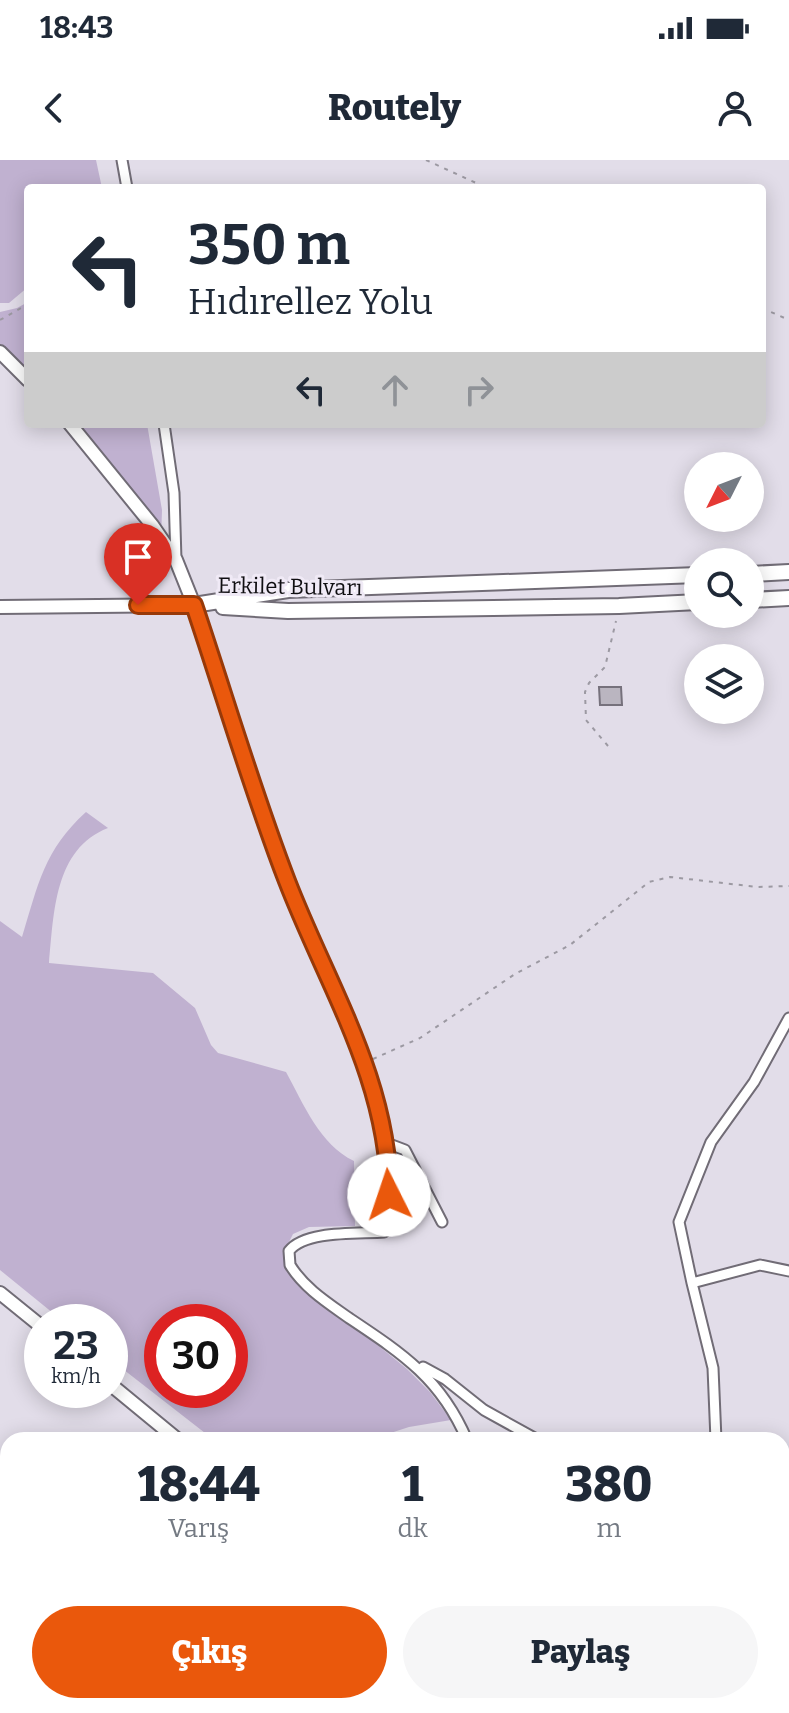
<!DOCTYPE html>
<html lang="tr">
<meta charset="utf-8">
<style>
:root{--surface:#fff;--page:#f6f6f7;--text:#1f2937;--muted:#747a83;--accent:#ea580c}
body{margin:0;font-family:Bitter,serif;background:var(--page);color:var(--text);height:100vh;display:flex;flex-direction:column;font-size:30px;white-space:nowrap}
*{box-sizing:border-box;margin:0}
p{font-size:26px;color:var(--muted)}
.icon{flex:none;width:44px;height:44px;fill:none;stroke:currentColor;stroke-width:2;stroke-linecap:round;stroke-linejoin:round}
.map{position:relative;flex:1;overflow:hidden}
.panel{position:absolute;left:0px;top:1272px;width:790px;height:282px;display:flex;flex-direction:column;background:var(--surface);border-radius:24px 24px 0 0;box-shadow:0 4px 20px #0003}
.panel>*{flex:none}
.top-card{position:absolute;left:24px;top:24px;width:742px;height:244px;border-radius:8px;box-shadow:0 4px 20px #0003;background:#fff;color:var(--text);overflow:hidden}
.needle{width:52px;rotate:228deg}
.buttons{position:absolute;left:684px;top:292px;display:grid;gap:16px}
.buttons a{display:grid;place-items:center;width:80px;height:80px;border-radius:50%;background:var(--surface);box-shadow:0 4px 20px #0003;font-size:40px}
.speed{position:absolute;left:24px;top:1144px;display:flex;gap:16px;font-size:40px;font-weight:700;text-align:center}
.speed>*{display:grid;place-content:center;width:104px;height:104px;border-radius:50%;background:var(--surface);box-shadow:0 4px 20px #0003;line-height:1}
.speed small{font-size:20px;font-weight:400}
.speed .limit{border:12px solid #d22;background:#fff;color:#111}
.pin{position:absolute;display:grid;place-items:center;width:68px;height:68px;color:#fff;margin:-82px -34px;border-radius:50% 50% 50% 0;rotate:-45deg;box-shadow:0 0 8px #0007}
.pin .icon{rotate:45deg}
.me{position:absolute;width:88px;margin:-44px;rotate:356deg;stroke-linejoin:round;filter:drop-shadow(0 0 6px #0008)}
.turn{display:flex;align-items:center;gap:28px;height:168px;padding:0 32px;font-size:36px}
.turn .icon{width:104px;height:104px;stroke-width:2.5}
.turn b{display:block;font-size:56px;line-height:68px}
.lanes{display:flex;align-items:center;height:76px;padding:0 32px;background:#0003;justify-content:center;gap:40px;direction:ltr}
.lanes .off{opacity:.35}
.eta{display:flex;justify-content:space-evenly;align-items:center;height:136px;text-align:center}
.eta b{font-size:48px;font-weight:800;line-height:56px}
.action{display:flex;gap:16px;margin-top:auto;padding:16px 32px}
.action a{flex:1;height:92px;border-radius:48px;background:var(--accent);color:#fff;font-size:32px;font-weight:800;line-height:92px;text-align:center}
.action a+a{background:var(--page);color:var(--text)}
.status{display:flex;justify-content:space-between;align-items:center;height:56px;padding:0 40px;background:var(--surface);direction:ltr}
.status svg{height:22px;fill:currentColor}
header{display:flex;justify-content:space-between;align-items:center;height:104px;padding:0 32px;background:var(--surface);font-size:36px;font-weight:800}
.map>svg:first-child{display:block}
</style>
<div class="status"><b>18:43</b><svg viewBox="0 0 49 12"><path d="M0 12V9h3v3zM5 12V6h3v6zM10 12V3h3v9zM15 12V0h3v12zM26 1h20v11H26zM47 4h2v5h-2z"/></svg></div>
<header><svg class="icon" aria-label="back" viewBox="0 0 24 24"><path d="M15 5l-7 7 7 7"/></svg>Routely<svg class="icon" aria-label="person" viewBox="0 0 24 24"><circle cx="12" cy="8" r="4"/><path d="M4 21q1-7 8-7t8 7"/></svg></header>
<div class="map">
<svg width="789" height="1553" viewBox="0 0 789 1553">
<rect width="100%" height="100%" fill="#e2dde9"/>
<path fill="#c0b1d0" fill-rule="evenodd" d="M0,0H96L102,28H28V127L9,143H0Z
M28,142V222L0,187V152L17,148Z
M66,264H147L162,350L161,380Z
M86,652L108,668C54,689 54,753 49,803L153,813L195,848L211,885L218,893L286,912C303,943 320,985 354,1001L355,1066L309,1067L293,1074L285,1090L298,1120L407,1209L430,1232L451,1260L409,1267L369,1280H214L110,1199V1162H64L0,1110V761L22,777C38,725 44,690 86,652ZM162,1162H230V1230H162Z"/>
<path fill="#bab5c0" stroke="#76717c" stroke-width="2" d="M599,527H621L622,545H600Z"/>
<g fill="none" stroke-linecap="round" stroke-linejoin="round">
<defs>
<path id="minor" d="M122,0L127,28
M164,264L174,333L176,400
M194,445C225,537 252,631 287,721C331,835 406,945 384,1072C359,1074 305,1070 289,1091L290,1105C304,1128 328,1143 349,1158C403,1194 441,1219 467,1280
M789,858L754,922L711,982L679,1062L692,1123L760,1105L789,1111
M384,982L405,990L442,1062
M692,1123L713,1208L716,1280
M423,1207L445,1219L484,1250L538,1280
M480,1553L482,1546"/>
<path id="tertiary" d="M0,192L28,220
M0,447L194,445L176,400L152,365L70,264
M0,1133L42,1167
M110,1224L178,1280
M370,1546L373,1553"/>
<path id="primary" d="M750,414L789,412
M750,440L789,438
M194,445L288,430L698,415
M223,447L288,451L619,446L698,442"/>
</defs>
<use href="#minor" stroke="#716c76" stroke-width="13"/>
<use href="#tertiary" stroke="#716c76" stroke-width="16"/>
<use href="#primary" stroke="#716c76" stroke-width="18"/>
<path stroke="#9c99a2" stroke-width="2" stroke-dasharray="4 6" stroke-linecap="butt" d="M426,0L487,28
M762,148L789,160
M0,160L28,144
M608,586L586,560L585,532L589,523L605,507L616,461
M373,899L420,878L515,814L570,785L649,722L670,717L758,727L789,726"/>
<use href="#minor" stroke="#fff" stroke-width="9"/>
<use href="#tertiary" stroke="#fff" stroke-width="12"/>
<use href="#primary" stroke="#fff" stroke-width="14"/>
</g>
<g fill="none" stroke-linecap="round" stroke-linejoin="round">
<defs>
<path id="route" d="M138,445H194C225,537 252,630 287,721C327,825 389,920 389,1035"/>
</defs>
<use href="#route" stroke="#983908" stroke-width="20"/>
<use href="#route" stroke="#ea580c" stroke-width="14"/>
</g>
<g text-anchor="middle" stroke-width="6" stroke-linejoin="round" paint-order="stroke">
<g font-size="22" fill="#0f0e11" stroke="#f0eaf6">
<text transform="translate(290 426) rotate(1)" y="8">Erkilet Bulvarı</text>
</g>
</g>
</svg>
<div class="buttons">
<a><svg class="needle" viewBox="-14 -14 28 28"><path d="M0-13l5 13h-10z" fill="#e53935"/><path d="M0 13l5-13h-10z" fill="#747a83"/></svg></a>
<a><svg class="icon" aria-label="search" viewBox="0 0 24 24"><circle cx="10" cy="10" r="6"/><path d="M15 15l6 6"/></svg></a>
<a><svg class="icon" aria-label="layers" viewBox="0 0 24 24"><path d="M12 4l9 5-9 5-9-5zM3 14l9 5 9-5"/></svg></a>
</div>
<div class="speed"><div>23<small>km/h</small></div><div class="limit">30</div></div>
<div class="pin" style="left:138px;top:445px;background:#d93025"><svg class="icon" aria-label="arrive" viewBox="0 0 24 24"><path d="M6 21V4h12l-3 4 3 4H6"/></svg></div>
<svg class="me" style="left:389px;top:1035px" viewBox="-20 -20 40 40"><circle r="19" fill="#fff"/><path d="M0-13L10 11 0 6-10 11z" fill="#ea580c"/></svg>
<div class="top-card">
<div class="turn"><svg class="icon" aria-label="left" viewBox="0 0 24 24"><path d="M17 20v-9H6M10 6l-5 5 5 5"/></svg><div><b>350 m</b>Hıdırellez Yolu</div></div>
<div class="lanes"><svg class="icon" aria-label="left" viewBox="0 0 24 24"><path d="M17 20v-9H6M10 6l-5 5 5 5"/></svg><svg class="icon off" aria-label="ahead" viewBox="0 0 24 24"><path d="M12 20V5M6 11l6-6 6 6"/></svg><svg class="icon off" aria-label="right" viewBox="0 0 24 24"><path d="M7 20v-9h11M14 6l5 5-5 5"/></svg></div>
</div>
<section class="panel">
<div class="eta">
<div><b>18:44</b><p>Varış</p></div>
<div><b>1</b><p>dk</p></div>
<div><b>380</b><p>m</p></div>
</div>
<div class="action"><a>Çıkış</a><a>Paylaş</a></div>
</section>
</div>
